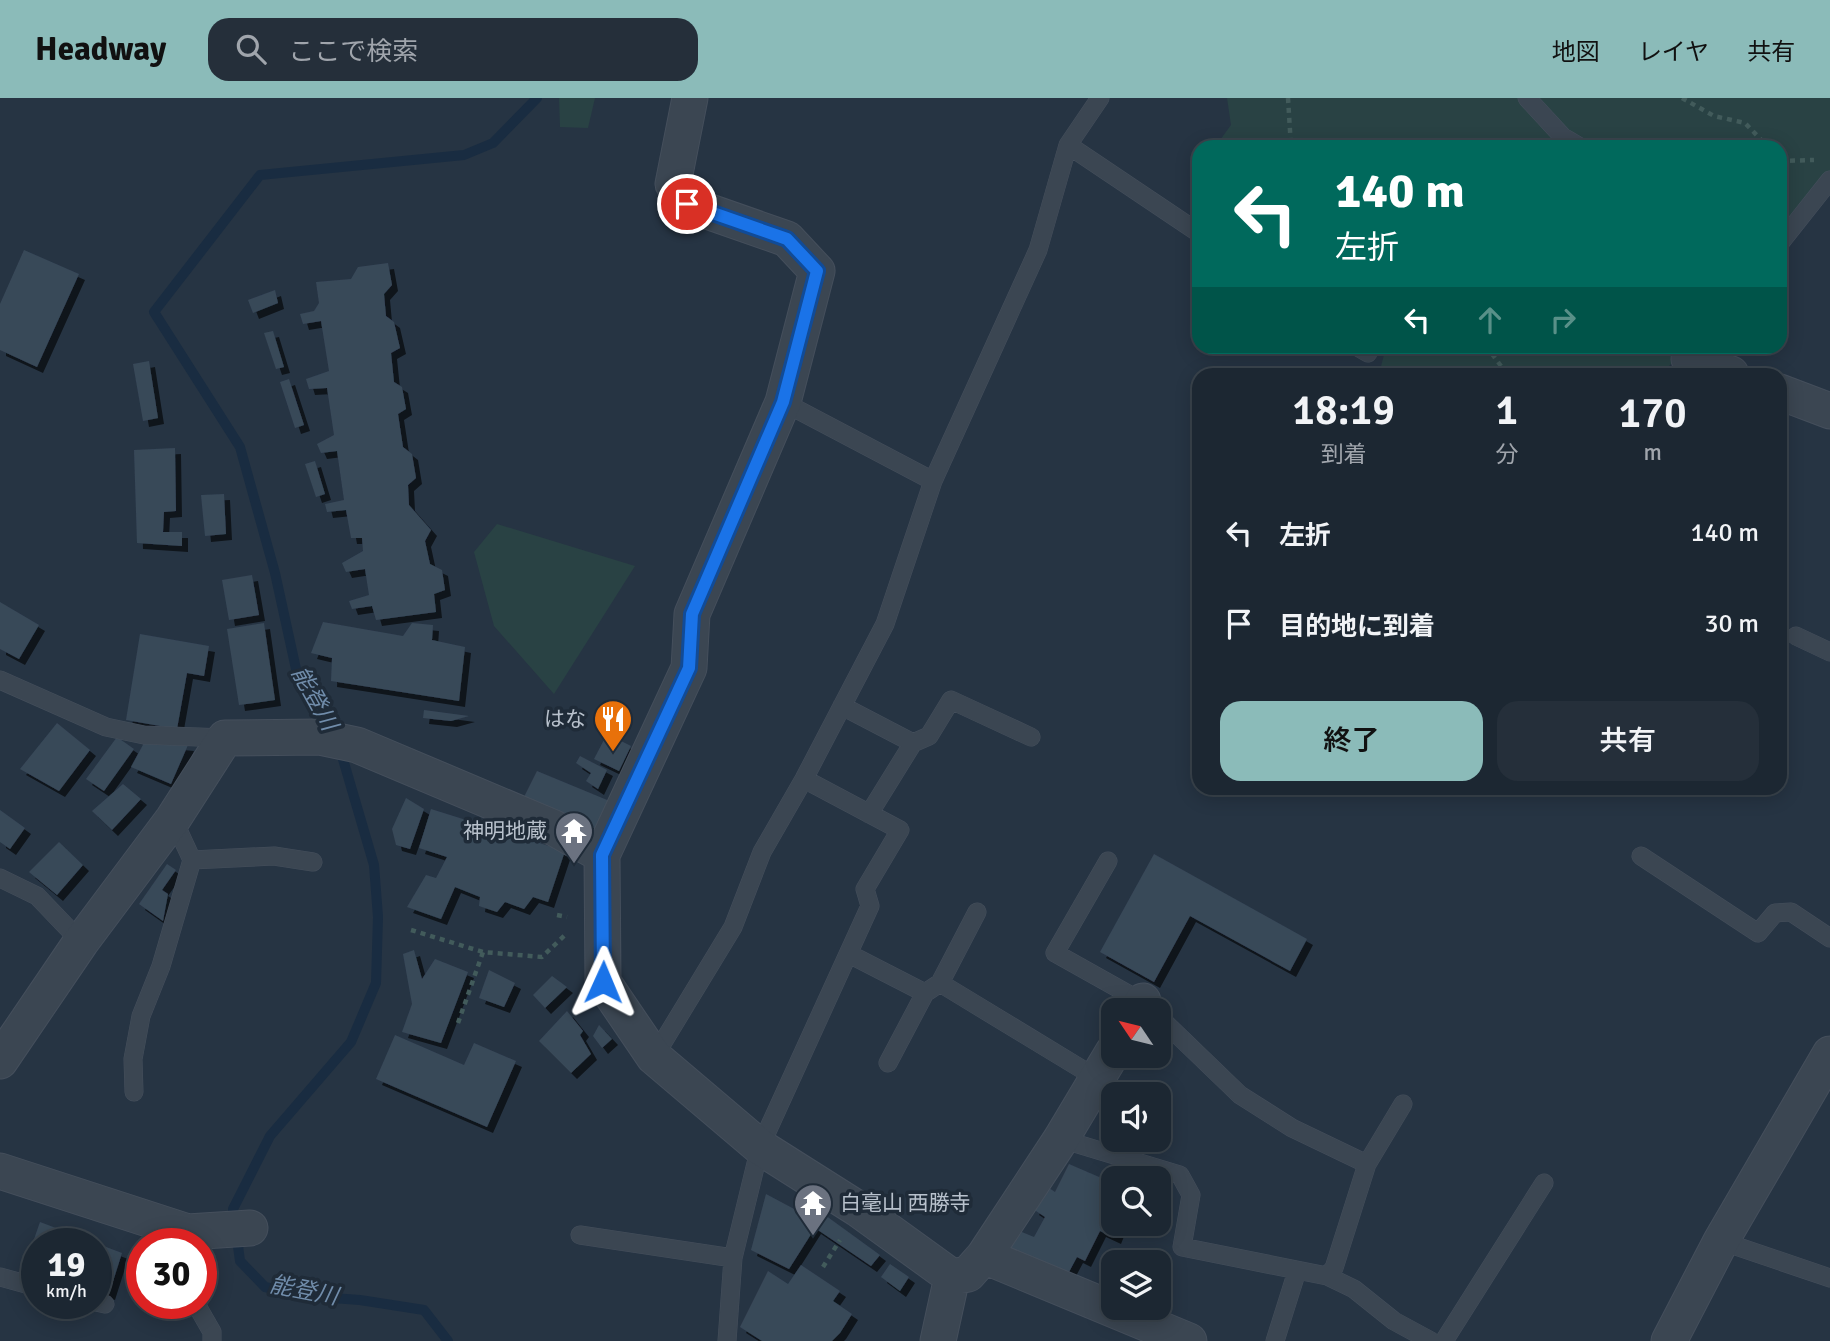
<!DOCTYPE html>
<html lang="ja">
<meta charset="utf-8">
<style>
:root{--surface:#1c2732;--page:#252f3a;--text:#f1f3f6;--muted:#a0a5ac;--line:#3a444d;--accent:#8bbbb9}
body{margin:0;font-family:Signika,"Noto Sans JP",sans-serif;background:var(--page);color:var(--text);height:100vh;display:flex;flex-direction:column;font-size:26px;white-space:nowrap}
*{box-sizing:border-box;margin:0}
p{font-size:23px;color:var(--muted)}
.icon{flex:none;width:38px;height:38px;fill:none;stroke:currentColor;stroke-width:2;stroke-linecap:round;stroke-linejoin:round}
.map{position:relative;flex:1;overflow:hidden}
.drawer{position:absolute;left:1192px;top:270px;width:595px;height:427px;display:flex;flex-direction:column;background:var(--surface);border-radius:21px;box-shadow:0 4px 18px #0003,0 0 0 2px var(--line)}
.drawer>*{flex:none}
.hud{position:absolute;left:1192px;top:42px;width:595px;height:214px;border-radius:21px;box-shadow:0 4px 18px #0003,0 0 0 2px var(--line);background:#00695c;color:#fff;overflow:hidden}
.needle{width:46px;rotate:305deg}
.fabs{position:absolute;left:1101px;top:900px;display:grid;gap:14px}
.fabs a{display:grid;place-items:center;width:70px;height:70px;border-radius:14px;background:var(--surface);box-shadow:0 4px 18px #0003,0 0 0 2px var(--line);font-size:35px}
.speed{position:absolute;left:21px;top:1130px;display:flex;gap:14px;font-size:35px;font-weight:700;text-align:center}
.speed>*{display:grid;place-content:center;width:91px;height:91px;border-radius:50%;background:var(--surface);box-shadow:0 4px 18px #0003,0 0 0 2px var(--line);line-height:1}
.speed small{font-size:18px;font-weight:400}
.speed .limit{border:10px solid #d22;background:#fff;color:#111}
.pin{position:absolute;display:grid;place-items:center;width:60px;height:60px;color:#fff;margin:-30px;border:4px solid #fff;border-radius:50%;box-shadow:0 2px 7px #0007}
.me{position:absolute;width:77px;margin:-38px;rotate:1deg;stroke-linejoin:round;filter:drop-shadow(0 0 5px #0008)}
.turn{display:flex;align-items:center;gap:24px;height:147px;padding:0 28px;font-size:32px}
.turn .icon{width:91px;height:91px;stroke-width:2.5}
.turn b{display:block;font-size:49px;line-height:60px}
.lanes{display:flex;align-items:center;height:66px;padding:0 28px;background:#0003;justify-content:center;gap:35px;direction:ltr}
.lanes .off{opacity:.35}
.eta{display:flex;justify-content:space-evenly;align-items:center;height:119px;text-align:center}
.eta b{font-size:42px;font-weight:600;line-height:49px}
.cta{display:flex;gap:14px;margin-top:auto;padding:14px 28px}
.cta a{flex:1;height:80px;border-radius:21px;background:var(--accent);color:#111;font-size:28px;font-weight:600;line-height:80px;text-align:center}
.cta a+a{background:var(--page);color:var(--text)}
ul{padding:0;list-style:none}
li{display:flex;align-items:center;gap:21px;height:91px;padding:0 28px}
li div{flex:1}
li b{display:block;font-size:26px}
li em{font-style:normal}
header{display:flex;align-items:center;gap:42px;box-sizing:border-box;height:98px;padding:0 35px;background:var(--accent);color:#111}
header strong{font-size:33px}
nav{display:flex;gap:38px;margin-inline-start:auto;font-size:24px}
.search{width:490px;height:63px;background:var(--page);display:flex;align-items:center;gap:18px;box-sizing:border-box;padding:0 24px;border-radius:21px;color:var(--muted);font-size:26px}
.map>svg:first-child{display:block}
</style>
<header>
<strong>Headway</strong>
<div class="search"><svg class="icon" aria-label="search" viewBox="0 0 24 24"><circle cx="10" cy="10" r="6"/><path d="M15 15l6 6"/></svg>ここで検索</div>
<nav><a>地図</a><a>レイヤ</a><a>共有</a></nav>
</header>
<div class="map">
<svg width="1830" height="1243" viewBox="0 0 1830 1243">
<defs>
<filter id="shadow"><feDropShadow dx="6" dy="6" stdDeviation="0" flood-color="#0009"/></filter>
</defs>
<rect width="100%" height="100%" fill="#263443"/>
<path fill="#294244" d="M559,0H595L588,30L560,29Z
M1227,0H1830V81L1780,139V49H1215L1231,27Z
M1386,249H1686L1662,276H1379Z
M497,426L635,468L554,596L494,528L474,454Z"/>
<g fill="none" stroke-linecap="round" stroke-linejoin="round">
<path stroke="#192c41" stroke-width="10" d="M336,636L333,625L296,571L275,475L240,349L154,214L260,77L464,57L493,45L537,0
M340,651L374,767L378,819L376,885L351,944L270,1038L233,1111L240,1163L265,1189L305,1198L360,1202L424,1212L448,1243"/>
</g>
<path fill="#384859" filter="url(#shadow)" d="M24,152L79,176L37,269L0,252V206Z
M388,165L392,187L384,196L386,218L394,224L400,250L391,255L394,284L402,289L406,311L398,316L403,349L412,356L416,380L408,387L409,407L431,432L425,443L430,466L442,472L445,492L434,496L436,514L376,522L372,508L352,511L349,503L369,497L365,471L346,474L342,465L363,453L362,440H351L346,412L327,414L325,406L344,402L337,353L321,355L317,346L334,337L327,290L309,291L306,281L329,273L321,223L303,226L300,216L314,213L319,205L316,184L351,181L358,169Z
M275,192L278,205L253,215L248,202Z
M273,233L284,269L276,271L264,235Z
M149,263L158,320L143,323L133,266Z
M289,281L304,327L295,330L280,284Z
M175,350L176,413L164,414L163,434H182V448L137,445L134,352Z
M315,363L325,396L316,399L305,366Z
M224,396L226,436L205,438L201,397Z
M252,477L259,517L229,522L222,482Z
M0,504L39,527L19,561L0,551Z
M323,524L403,538L412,525L433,527L432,542L465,549L459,603L331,583L332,560L311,555Z
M264,525L275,602L239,607L227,531Z
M140,536L209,548L204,578L187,575L177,631L126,622Z
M424,612L469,618L451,623L423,620Z
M57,625L90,652L59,693L20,671Z
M607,636L631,648L619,673L594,661Z
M117,639L134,651L104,693L86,681Z
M145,643L188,647L171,686L131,669Z
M580,658L607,672L598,691L586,683L591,675L576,665Z
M537,673L612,704L598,732L523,701Z
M123,686L141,701L112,732L92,713Z
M406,700L424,711L410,751L396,747L392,731Z
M431,711L565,753L548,804L533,799L524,811L505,804L497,814L479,808L480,799L455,789L441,821L407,809L426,777L436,780L447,759L419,750Z
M0,712L25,730L10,751L0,744Z
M59,744L83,767L57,797L29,774Z
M1154,756L1307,841L1290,873L1190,818L1154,884L1100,854Z
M167,766L176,772L162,792L168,796L163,823L139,806Z
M414,852L422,881L435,861L468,874L441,945L402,934L412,906L403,856Z
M489,872L515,885L504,909L479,900Z
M552,878L567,889L545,910L533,897Z
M567,913L583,933L580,937L591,956L571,975L539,943Z
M599,927L612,941L602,950L593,938Z
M395,937L464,967L474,945L516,963L487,1029L376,981Z
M1069,1066L1113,1085V1125H1121L1115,1140L1100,1133L1085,1163L1077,1159L1069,1174L1008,1153L1017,1132L1034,1139L1045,1119L1033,1111L1046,1088L1055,1094Z
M766,1096L813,1121L818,1112L880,1157L871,1168L815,1130L789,1171L751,1152Z
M40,1124L122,1155L109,1196L96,1192V1146H37V1167L26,1164Z
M890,1166L909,1179L900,1193L881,1179Z
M801,1167L840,1193L833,1203L852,1216L840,1235L832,1243H762L740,1229L768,1173L788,1186Z"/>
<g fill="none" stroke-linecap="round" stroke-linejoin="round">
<defs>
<path id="lane" d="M1527,0L1563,39L1580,49
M1068,47L1199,135
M1780,145L1830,82
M1356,248L1368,255
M783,304L933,383
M1796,538L1830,554
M0,582L106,629L144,637L225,640
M842,608L913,645
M869,716L913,645L929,638L951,602L1031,639
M173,721L192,762L274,758L313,764
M1641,758L1758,835L1775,815L1791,814L1830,840
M1108,763L1055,855L1146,906
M0,780L37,798L81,844
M849,856L925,895L940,885L1098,981
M940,885L977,814
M1158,918L1240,997L1292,1030L1367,1066
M654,959L733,829L762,754L804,681L885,526L933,383L1038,152L1068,47L1100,0
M888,965L925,895
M134,994L133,961L141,918L161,868L192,762
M1061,1041L1180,1077L1191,1097L1182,1149L1327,1178L1354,1191L1394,1223L1431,1243
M580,1137L733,1160
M1721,1143L1830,1180
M1327,1178L1334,1170L1367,1066L1403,1006
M0,1179L37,1189
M96,1204L105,1206
M196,1206L212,1234V1243
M727,1243L733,1160L760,1049L870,808L865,791L900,732L804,681
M1275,1243L1297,1173
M1444,1243L1544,1085"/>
<path id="street" d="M1689,261L1731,276
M1780,294L1830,313
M602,757L689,570L692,516L783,304L817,173L787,141L687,106L673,86L690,0
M1138,912L1143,903
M0,963L81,844L173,721L225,640L319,639L357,647L554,730L602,757L603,884L654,959L760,1049L858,1111L952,1179L968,1176L984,1158L1061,1041L1113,954
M0,1073L188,1134L250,1130
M984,1158L1189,1243
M938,1243L952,1179
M1669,1243L1721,1143L1830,956"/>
</defs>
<use href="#lane" stroke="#454f5c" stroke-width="19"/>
<use href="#street" stroke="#454f5c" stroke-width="37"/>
<path stroke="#425b5b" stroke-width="4.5" stroke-dasharray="5 5" stroke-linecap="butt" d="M1288,0L1291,49
M1682,0L1714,18L1745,25L1768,49
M1780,63L1814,62
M1486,248L1507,276
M557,817L567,819
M411,832L483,854L542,859L566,836
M458,925L483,854
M823,1169L840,1142"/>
<use href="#lane" stroke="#3b4652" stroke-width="18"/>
<use href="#street" stroke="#3b4652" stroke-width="35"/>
</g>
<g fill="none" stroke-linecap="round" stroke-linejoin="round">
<defs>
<path id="route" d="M603,884L602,757L689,570L692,516L783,304L817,173L787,141L687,106"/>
</defs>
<use href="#route" stroke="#114b97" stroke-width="18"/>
<use href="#route" stroke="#1a73e8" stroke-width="12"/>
</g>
<defs>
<symbol id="restaurant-pin" viewBox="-11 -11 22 30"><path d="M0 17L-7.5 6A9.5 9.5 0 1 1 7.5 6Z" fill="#e8710a" stroke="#1f2b38"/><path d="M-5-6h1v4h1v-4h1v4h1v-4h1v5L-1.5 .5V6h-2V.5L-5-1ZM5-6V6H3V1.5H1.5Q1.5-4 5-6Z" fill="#fff"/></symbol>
<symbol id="temple-pin" viewBox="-11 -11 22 30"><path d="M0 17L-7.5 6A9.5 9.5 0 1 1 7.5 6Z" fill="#6b7280" stroke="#1f2b38"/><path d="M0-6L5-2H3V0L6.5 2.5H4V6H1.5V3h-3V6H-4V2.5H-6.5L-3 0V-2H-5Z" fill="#fff"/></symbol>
</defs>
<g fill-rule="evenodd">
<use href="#restaurant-pin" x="591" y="599" width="44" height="60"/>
<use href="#temple-pin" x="552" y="711" width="44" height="60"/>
<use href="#temple-pin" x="791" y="1083" width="44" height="60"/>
</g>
<g text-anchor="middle" stroke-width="7" stroke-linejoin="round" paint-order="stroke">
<g font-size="21" fill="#b8c1cc" stroke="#1f2b38" text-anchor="end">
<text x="586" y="628">はな</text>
<text x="547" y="740">神明地蔵</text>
<text x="840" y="1112" text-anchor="start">白毫山 西勝寺</text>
</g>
<g font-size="23" font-style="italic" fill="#718dab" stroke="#1f2b38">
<text transform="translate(315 600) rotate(61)" y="8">能登川</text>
<text transform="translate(304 1192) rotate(11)" y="8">能登川</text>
</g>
</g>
</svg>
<div class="fabs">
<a><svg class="needle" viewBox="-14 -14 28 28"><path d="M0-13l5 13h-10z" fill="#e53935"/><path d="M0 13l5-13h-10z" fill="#a0a5ac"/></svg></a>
<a><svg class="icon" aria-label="sound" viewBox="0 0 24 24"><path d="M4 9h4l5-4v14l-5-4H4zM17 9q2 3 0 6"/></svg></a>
<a><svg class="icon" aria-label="search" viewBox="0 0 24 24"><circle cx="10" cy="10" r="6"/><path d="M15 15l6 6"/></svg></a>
<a><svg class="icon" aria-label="layers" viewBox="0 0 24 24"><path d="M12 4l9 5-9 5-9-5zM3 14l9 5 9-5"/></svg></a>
</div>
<div class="speed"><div>19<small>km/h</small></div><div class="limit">30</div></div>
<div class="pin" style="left:687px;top:106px;background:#d93025"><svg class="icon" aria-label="arrive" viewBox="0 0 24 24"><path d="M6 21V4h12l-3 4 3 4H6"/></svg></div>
<svg class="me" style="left:603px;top:884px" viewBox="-20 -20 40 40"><path d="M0-17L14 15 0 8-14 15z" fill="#1a73e8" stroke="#fff" stroke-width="4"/></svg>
<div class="hud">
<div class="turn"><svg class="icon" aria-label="left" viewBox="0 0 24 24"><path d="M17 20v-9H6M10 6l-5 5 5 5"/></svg><div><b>140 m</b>左折</div></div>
<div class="lanes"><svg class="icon" aria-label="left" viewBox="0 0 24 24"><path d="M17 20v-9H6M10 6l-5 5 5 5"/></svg><svg class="icon off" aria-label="ahead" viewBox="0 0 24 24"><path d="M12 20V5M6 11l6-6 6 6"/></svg><svg class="icon off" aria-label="right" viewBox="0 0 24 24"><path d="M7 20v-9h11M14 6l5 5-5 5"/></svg></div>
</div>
<section class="drawer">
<div class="eta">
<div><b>18:19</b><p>到着</p></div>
<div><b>1</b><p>分</p></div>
<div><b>170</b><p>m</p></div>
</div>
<ul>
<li><svg class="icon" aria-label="left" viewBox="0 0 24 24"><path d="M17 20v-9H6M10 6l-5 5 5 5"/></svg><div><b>左折</b></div><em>140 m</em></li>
<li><svg class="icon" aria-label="arrive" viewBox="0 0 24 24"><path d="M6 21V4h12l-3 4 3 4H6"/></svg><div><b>目的地に到着</b></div><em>30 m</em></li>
</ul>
<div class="cta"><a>終了</a><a>共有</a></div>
</section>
</div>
